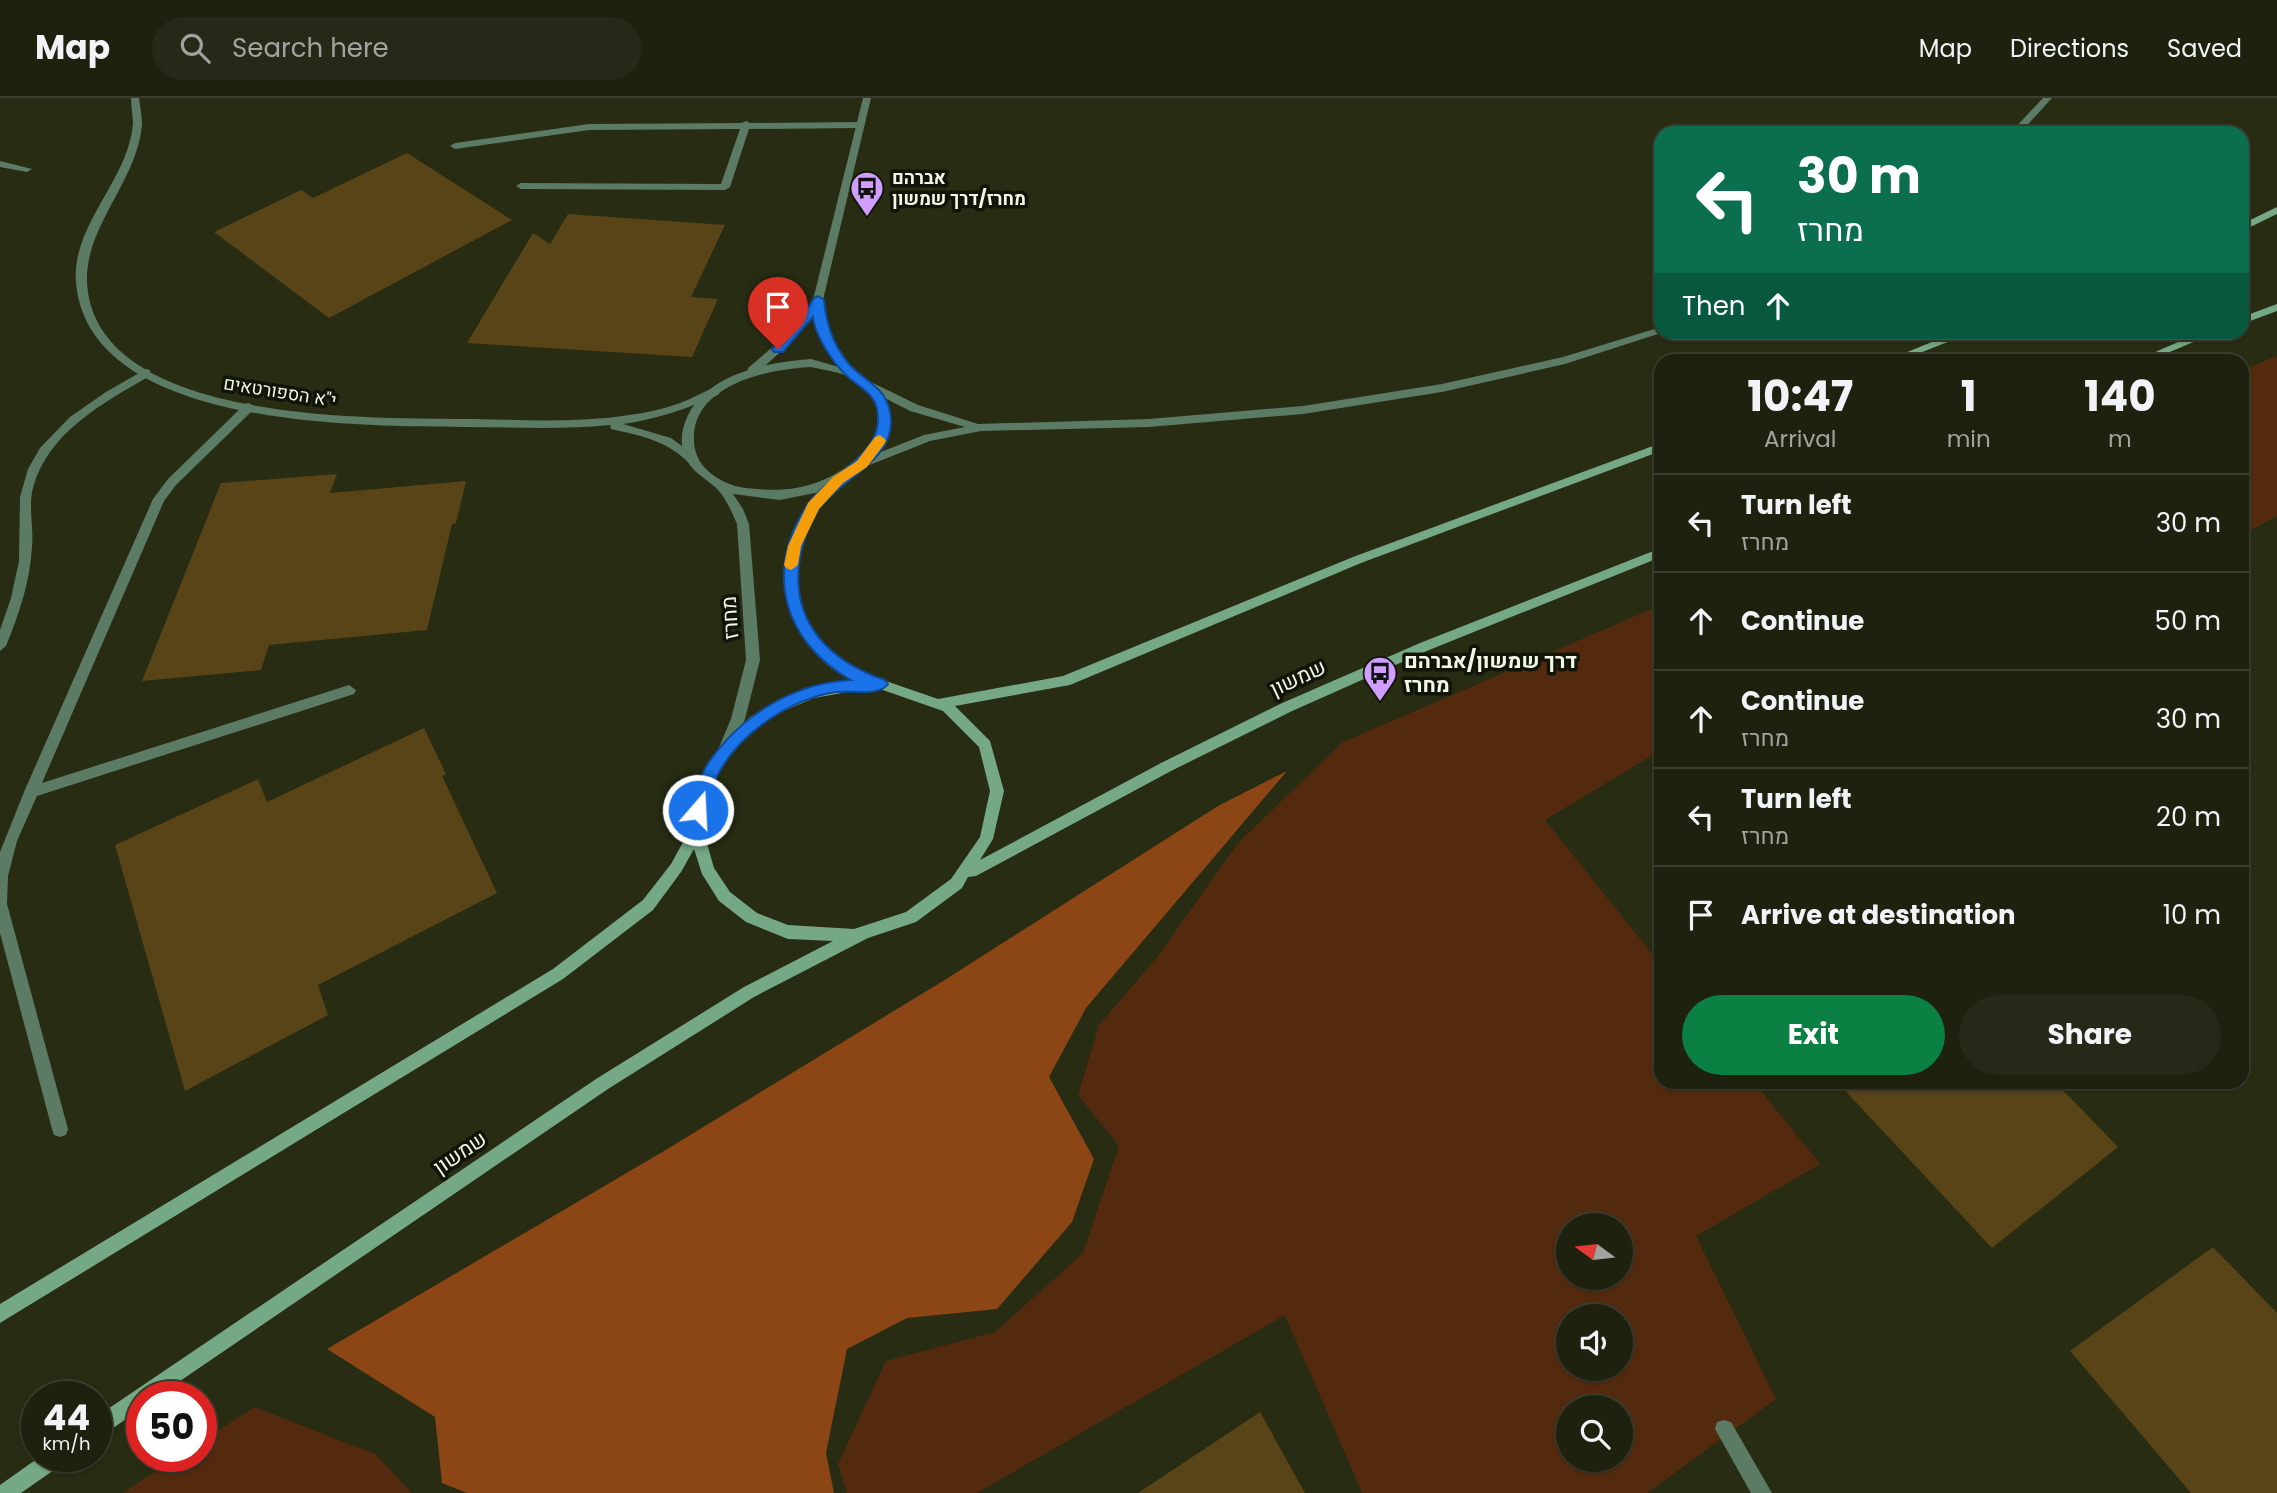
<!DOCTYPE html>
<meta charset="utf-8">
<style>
:root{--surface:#1d210e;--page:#252917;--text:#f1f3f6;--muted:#a0a39e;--line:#3b3e2e;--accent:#0b8043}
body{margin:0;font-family:Poppins,Heebo,sans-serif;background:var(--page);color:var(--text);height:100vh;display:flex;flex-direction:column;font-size:26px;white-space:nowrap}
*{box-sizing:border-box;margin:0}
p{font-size:23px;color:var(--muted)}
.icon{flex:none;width:38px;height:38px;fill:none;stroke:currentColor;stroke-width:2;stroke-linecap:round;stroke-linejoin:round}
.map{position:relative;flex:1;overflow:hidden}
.panel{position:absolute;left:1654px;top:256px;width:595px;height:735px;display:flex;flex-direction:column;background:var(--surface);border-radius:21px;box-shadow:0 2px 5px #0004,0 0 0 2px var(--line)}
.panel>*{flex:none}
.hud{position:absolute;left:1654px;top:28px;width:595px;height:214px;border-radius:21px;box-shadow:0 2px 5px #0004,0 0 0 2px var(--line);background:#0b6e4f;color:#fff;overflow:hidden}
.needle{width:46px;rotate:285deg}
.tools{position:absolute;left:1556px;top:1115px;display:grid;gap:14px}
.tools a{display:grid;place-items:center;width:77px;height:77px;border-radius:50%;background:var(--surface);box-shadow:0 2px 5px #0004,0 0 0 2px var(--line);font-size:35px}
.speed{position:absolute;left:21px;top:1283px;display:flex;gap:14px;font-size:35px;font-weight:700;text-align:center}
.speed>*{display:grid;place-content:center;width:91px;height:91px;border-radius:50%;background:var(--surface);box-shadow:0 2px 5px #0004,0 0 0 2px var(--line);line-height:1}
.speed small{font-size:18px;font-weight:400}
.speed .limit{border:10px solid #d22;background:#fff;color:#111}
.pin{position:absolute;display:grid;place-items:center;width:60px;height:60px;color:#fff;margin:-72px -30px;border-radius:50% 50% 50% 0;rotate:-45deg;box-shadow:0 0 7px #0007}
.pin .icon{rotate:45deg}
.me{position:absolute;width:77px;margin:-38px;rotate:19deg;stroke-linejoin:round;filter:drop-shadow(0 0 5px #0008)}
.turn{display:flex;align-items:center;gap:24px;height:147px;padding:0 28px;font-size:32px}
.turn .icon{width:91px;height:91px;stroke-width:2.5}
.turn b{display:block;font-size:49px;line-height:60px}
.then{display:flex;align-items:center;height:66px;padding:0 28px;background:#0003;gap:14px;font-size:26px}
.eta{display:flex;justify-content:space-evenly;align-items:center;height:119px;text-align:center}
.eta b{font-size:42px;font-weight:700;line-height:49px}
.action{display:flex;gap:14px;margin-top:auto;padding:14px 28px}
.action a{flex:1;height:80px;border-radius:42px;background:var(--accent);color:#fff;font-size:28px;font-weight:700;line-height:80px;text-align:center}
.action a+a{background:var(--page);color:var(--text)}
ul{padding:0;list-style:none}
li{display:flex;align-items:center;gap:21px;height:98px;padding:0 28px;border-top:2px solid var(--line)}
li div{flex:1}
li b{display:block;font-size:26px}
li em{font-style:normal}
header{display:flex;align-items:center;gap:42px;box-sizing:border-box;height:98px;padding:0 35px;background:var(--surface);border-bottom:2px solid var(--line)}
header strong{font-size:33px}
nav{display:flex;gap:38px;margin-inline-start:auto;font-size:24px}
.search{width:490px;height:63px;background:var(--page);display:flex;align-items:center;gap:18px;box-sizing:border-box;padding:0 24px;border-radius:38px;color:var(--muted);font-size:26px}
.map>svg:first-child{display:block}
</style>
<header>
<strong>Map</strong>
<div class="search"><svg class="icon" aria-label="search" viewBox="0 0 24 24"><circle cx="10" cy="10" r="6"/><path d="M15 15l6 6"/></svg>Search here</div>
<nav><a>Map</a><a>Directions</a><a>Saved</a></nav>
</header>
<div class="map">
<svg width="2277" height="1395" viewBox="0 0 2277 1395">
<rect width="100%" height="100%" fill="#272c13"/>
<path fill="#542a0f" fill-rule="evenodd" d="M2277,258V418L2242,437V272Z
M1661,507V652L1545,722L1661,867V984H1754L1820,1066L1696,1138L1776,1301L1647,1395H1362L1285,1217L977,1395H847L838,1366L886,1263L995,1234L1083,1155L1119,1048L1078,997L1099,927L1158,858L1238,745L1343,644ZM1568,1127H1620V1180H1568ZM1568,1218H1620V1270H1568ZM1568,1309H1620V1362H1568Z
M254,1309L375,1356L412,1395H123L179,1358H201V1344Z"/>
<path fill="#8c4515" d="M1287,673L1086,910L1049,979L1094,1061L1072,1124L997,1211L907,1220L847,1251L826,1355L834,1395H467L442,1385L435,1319L327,1251L664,1053L943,883L1218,708Z"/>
<path fill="#584417" d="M407,55L512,122L329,220L214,134L301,92L313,100Z
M568,116L725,127L691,199L718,201L692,259L467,245L533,135L550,146Z
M337,376L330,395L466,383L456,425L452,426L427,532L269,547L261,572L142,583L221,385Z
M424,630L446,676L442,678L497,795L318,887L328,917L185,993L115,747L258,681L267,704Z
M1837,984H2055L2118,1049L1992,1150Z
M2213,1149L2277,1215V1395H2191L2070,1253Z
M1260,1314L1305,1395H1138Z"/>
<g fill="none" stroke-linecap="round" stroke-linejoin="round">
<path fill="#5b7b64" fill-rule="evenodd" d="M746,23L750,25L860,24L865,27L860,30L749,31L730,89L725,92L521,91L516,88L521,85L721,86L740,31L589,32L455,51L450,48L455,45L589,26L742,25Z
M0,63L32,71L27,74L0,69Z
M146,271L150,272V278C103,305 48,334 33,390C28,409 34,430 32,449C30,484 19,516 6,548L0,553V532L11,500L19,463L20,399L28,371L40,350L70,319L106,294Z
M249,305L255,309L253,312L176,387L164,403L42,685L349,587L356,592L354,596L37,698L17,743L8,778L7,806L68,1031L66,1037L60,1039L54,1037L52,1031L0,835V754L24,694L153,401L168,381L245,306Z
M1724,1322L1731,1324L1772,1395H1751L1715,1331L1717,1324Z"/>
<path fill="#5b7b64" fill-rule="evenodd" d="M131,0H139C140,8 142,18 142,26C137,92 68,140 92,211C131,326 378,320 475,321C526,322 578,325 629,317C646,315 663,311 680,305C692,301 702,294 714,290L720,294L718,297C687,311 657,321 623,326L671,340L697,359V365H689C666,342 641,338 611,331L610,327C561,332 511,329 462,329C357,328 89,330 76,185C71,127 128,83 133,26C133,18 131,8 131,0Z
M2043,0H2052L2020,35H2010Z
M818,199L823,202C824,233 839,251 856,275L855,278H847C832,259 817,240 813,216L796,240L756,276H748V270L788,236L814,200Z
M1661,229V234H1664L1565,266L1442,294L1303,316L1149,329L981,333L930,343L862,370L856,366L858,363L924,337L965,329L910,313L867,291L865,288L871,284L918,307L978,326L1149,321L1303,308L1442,286L1563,259Z"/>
<path fill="#5b7b64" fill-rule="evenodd" d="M863,0H871L823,202L818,205L813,202Z
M811,261L860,275L885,298L891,323L881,348L857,375L840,384L839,388C832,396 823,403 817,412C784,461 794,527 840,563C853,573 870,577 885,582L887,586L880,591C863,586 844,581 831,570C775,526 771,445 820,394L780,402L733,396L743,411L749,426L760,562L745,621L729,658H719L717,654L731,621L746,562L737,426C732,414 725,398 715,389C704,379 692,374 685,359C680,347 681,333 686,322C704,276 768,264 811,261ZM811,269C824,272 841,274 852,280C865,287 874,299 877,312C881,328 873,343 862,355C833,385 796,395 756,391C745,390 735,389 725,384C708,376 695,363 694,344C690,287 768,271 811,269Z"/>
<path fill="#75a985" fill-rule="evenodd" d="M2277,109V116L2242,133V126Z
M2277,206V213L2242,226V219Z
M1956,234H1973L1902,262H1888Z
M2201,234H2217L2151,262H2137Z
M1661,345V353L1361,465L1070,587L955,608L990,643L1004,693L993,741L980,762L1161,665L1280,606L1420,545L1661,450V459L1429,552L1290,614L1171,673L976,778L968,779L962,790L916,824L868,840L754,899L608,991L158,1298H142V1310L103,1337L96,1339V1319L596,981L744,889L833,843L788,841L746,824L719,803L702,776L694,751L681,774L653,812L563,881L0,1225V1206L553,871L643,802L671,766L692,728V710L702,679L723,645L750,619L779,602L814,589L863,582L880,581L938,601L1063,578L1353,459ZM880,591L943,613L979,649L990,693L980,739L951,781L906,814L854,831L788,827L757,815L730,794L714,770L706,742L707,710L716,680L733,653L760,627L774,617L814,600L847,594Z
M41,1358H66L64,1365L21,1395H0V1387Z"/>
</g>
<path fill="#1a73e8" stroke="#114b97" stroke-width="2" d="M818,198L824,202C826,228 836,255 856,273C874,288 890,295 891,323C892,364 840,381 819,411C808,426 802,447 799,466C792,526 831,564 885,582L888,586C879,599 850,592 836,594C790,601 740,635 718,676C713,687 710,701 706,712L703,717H692L690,712C695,698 699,680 707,667C739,619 792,585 851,582C783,544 763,472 808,406C827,378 877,359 878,323C879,296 863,293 847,278C833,265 815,238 813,219L783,254H774L772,251L800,221L814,200Z"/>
<path fill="#f59e0b" d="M880,337L886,342L885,345L867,369L843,385L819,411L801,448L798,467L791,472L786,470L784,467L788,448L808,405L833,379L857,363L875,339Z"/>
<defs>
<symbol id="bus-pin" viewBox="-11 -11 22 30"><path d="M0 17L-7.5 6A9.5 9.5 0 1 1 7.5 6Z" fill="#cf9eff" stroke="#111409"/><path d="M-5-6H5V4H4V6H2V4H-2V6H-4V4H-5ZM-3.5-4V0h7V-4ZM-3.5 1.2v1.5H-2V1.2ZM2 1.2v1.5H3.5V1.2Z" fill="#111"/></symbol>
</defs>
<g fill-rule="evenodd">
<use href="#bus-pin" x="848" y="71" width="38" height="52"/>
<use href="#bus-pin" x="1361" y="556" width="38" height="52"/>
</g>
<g text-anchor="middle" stroke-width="7" stroke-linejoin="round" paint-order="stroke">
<g font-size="18" font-weight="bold" fill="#f1f6e6" stroke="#111409" text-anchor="start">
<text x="892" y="86">אברהם<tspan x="892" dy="21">מחרז/דרך שמשון</tspan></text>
</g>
<g font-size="18" fill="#f1f6e6" stroke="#111409">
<text transform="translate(280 294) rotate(9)" y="6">י"א הספורטאים</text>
</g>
<g font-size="21" fill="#f1f6e6" stroke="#111409">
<text transform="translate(730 520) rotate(-94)" y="7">מחרז</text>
<text transform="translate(1298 580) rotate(-25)" y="7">שמשון</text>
<text transform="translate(460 1055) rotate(-34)" y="7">שמשון</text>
</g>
<g font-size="21" font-weight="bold" fill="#f1f6e6" stroke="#111409" text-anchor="start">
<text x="1404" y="570">דרך שמשון/אברהם<tspan x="1404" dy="24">מחרז</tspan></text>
</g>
</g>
</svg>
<div class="tools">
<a><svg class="needle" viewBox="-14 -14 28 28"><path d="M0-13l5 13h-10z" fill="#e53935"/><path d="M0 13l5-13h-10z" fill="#a0a39e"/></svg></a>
<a><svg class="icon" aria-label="sound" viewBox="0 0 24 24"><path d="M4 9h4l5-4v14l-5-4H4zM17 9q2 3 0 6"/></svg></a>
<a><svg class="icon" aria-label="search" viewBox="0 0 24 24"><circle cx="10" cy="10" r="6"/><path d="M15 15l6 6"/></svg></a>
</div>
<div class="speed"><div>44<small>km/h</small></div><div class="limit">50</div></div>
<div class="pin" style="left:778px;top:251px;background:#d93025"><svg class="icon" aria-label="arrive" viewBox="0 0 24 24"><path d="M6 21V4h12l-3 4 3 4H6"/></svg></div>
<svg class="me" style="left:698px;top:712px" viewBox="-20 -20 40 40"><circle r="17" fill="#1a73e8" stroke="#fff" stroke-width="3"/><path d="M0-11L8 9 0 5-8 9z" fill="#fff"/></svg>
<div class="hud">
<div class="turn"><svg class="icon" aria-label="left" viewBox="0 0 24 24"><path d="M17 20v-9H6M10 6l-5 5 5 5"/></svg><div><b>30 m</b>מחרז</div></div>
<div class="then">Then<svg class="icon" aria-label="ahead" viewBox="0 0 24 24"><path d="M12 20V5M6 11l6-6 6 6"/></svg></div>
</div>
<section class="panel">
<div class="eta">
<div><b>10:47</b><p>Arrival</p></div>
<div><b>1</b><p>min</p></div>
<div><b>140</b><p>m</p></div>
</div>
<ul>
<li><svg class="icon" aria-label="left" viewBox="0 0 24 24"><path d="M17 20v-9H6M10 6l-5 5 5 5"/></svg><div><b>Turn left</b><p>מחרז</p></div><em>30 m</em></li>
<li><svg class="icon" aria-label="ahead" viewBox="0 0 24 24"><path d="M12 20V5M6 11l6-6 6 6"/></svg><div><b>Continue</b></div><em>50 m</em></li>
<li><svg class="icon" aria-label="ahead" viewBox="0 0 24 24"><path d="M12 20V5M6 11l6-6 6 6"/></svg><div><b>Continue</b><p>מחרז</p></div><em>30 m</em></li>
<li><svg class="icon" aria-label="left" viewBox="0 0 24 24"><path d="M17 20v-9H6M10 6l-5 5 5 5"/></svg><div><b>Turn left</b><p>מחרז</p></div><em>20 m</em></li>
<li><svg class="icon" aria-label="arrive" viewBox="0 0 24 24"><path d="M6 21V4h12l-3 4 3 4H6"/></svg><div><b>Arrive at destination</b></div><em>10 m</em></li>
</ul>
<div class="action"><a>Exit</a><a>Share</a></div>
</section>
</div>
